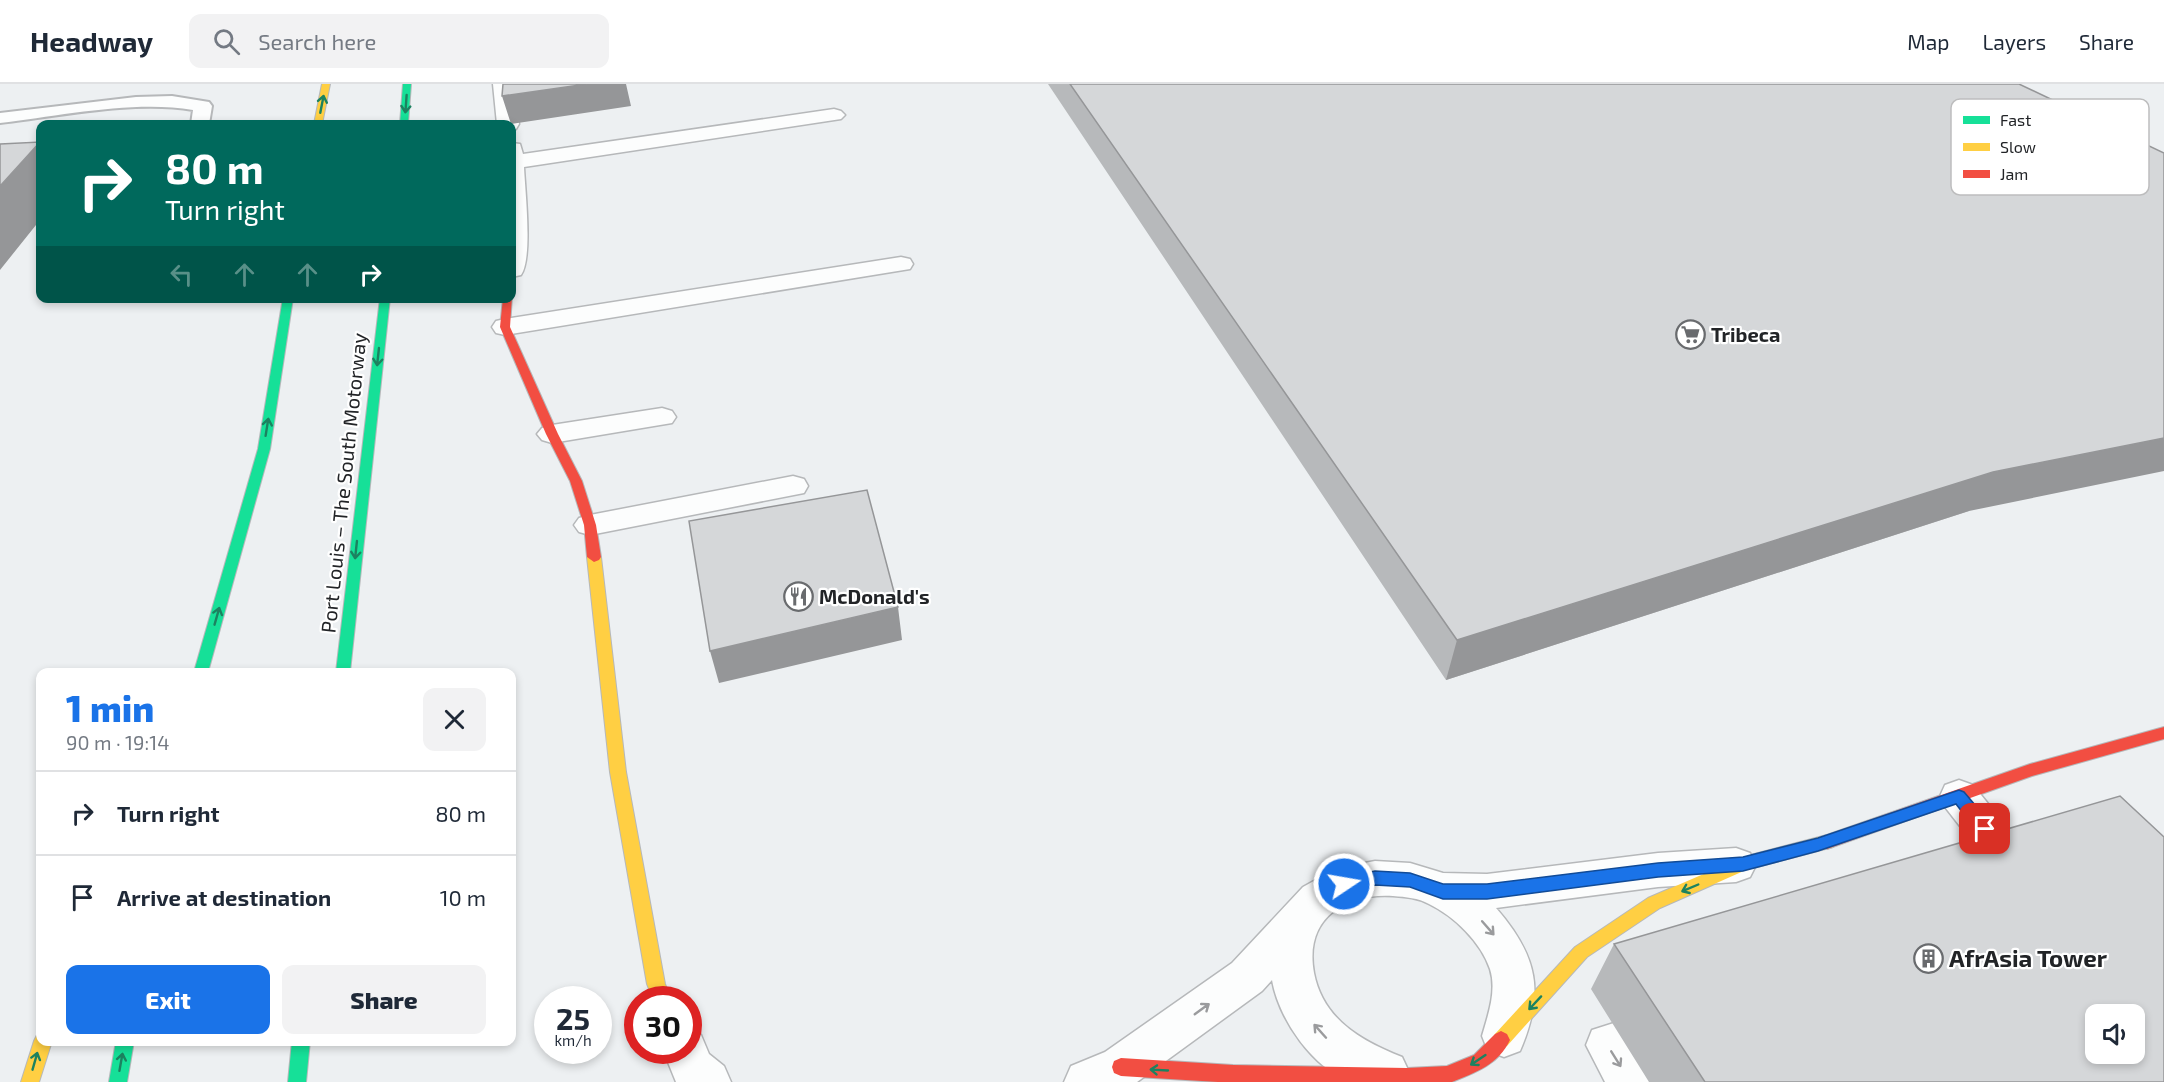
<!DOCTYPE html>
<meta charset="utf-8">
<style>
:root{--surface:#fff;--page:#f2f2f3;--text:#1f2937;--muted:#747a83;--line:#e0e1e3;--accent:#1a73e8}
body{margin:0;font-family:"Exo 2",sans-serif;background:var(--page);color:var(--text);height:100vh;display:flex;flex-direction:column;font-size:22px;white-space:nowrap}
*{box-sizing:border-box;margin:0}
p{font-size:20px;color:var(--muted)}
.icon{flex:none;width:33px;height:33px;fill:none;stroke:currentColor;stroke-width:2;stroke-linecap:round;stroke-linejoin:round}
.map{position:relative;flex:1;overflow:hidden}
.sheet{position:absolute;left:36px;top:584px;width:480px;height:378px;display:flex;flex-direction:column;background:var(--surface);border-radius:12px;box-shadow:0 3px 9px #0003}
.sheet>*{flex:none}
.guide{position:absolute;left:36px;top:36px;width:480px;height:183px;border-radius:12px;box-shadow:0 3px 9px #0003;background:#00695c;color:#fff;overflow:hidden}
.buttons{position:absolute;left:2085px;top:920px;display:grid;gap:12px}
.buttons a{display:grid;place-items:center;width:60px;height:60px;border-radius:12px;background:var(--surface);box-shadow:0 3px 9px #0003;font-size:30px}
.speed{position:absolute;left:534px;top:902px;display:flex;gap:12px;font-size:30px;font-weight:700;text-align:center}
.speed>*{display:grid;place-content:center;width:78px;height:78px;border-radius:50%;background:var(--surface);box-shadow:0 3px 9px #0003;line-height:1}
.speed small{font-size:15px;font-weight:400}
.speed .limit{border:9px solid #d22;background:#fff;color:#111}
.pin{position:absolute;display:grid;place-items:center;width:51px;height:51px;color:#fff;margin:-26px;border-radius:12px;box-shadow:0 3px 9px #0006}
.me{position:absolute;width:66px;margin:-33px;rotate:78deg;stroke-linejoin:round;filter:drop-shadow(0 0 4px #0008)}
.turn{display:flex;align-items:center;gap:21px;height:126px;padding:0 30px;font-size:27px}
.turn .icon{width:78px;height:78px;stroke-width:2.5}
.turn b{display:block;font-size:42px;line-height:51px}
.lanes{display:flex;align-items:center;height:57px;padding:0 30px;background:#0003;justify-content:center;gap:30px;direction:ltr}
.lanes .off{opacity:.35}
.round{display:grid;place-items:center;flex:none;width:63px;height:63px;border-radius:12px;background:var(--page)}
.headline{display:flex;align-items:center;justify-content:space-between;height:102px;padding:0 30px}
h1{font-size:36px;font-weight:800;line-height:45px;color:var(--accent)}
.primary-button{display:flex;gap:12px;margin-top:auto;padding:12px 30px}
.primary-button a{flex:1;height:69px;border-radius:12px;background:var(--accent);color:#fff;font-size:24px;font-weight:800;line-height:69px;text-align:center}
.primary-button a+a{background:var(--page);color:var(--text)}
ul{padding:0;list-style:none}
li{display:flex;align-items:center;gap:18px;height:84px;padding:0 30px;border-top:2px solid var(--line)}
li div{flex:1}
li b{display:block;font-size:22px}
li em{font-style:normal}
header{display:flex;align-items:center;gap:36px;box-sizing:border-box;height:84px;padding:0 30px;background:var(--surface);border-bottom:2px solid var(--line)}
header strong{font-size:28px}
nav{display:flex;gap:33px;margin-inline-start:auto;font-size:21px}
.search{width:420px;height:54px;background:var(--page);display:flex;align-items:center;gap:15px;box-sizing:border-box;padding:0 21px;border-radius:12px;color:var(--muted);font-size:22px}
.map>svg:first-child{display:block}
</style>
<header>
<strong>Headway</strong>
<div class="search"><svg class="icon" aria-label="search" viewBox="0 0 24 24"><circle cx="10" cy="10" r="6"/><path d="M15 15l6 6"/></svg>Search here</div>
<nav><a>Map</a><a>Layers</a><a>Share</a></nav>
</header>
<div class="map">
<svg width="2164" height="998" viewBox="0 0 2164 998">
<rect width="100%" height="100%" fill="#edf0f2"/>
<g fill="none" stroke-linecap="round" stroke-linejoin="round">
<defs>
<path id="lane" d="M172,12L209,18L212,22L209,40H191L193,26C134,16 60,32 0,39V29L136,13Z"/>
<path id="street" d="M493,0H513L519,40L516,45L512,46V40H497Z
M834,25L841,27L845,31L841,35L524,83C525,106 533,174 521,191L512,193V59L520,60L523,70Z
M901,173L910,175L913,180L910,185L505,251L496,249L492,243L496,237L505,235Z
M662,324L672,327L676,333L672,339L552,359L542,356L537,350L542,344L552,341Z
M793,392L804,395L808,402L804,409L590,451L579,448L574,441L579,434L590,431Z
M1959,696L1973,701L2030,772L2036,784L2030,796L2016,801L2002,796L1945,723L1940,712L1945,701Z
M1736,764L1750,769L1756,781L1750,793L1736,798L1658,803L1496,824C1538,872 1545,909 1520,967L1504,973L1488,967L1482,952C1488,931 1497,907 1490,885C1481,858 1454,832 1429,820C1418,814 1406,813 1393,812C1344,809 1304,835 1314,889C1323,936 1362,957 1402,973L1409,988L1404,998C1389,998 1368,998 1353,998C1313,986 1279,935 1272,896L1262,907L1137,998H1064L1071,982L1105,968L1232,879L1303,803L1330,788L1344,783L1375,777L1410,779L1443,789L1487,790L1658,769Z
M1667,922L1683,928L1689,943L1683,958L1640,972L1654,998H1605L1586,961L1592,946Z
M688,946L701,951L709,970L724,982L731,998H676L663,966H688Z"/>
<path id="fast" d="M403,0H411L408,40H400Z
M283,214H293L270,365L208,588H194L258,365Z
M380,214H390L350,588H336Z
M116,957H134L127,998H109Z
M292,957H310L306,998H288Z"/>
<path id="slow" d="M322,0H330L322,40H314Z
M594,468L601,473L626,688L665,900L671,915H653L647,900L610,688L587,473Z
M1827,751L1833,753L1835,758L1833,763L1746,786L1660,824L1587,873L1507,962L1501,965L1495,962L1492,956L1495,950L1575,863L1648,814L1743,773Z
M40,949V957H52L39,998H21L34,957L37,951Z"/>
<path id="jam" d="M512,212L510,243L558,350L582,397L596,441L601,473L599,476L594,478L587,473L584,441L570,397L546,350L500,243L503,214H512Z
M2164,643V655L2032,692L1827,765L1821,763L1819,758L1821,753L2030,680Z
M1501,947L1507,950L1510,956C1499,980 1475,989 1452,998H1218L1121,992L1114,989L1112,983L1114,977L1121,974L1233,981L1407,984L1447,982L1474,971L1495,950Z"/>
</defs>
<use href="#lane" stroke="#b6b8ba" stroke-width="4"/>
<use href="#street" stroke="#b6b8ba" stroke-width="3"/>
<use href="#fast" stroke="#b6b8ba" stroke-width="2"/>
<use href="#slow" stroke="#b6b8ba" stroke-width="2"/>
<use href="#jam" stroke="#b6b8ba" stroke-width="2"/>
<use href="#lane" fill="#fcfdfd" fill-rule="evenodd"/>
<use href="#street" fill="#fcfdfd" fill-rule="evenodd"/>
<use href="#fast" fill="#16e098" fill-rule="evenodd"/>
<use href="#slow" fill="#ffcf43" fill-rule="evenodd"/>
<use href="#jam" fill="#f24e42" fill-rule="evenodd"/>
</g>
<path fill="#b7b9bb" d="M1048,0H2019L1969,427L1446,596Z
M1614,860L2164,998H1649L1591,905Z"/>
<path fill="#959698" d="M587,0H626L631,22L511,40L502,12Z
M40,58V136L0,186V102Z
M2164,354V387L1969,427L1446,596L1457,556L1993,388Z
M898,523L902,556L719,599L710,567Z"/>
<path fill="#d5d7d9" stroke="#959698" stroke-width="1.5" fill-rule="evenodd" d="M503,0H587L502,12Z
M1070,0H2019L2164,69V354L1993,388L1457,556Z
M40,58L0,102V60Z
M867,406L898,523L710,567L689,437Z
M2120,712L2164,753V998H1705L1614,860ZM2096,930H2134V969H2096Z"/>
<defs><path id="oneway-shaft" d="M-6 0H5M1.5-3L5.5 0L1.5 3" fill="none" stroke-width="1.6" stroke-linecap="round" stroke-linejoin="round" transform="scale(1.5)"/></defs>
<g stroke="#1c8260">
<use href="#oneway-shaft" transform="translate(322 20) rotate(-79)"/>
<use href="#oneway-shaft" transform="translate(406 20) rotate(94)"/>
<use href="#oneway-shaft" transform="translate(378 273) rotate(96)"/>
<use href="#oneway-shaft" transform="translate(267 343) rotate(-81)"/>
<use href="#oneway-shaft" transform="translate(356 466) rotate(96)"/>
<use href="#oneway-shaft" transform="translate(217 532) rotate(-74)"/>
<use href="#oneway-shaft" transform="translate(1690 804) rotate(157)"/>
<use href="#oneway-shaft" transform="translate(1535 919) rotate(133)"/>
<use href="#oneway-shaft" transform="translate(1478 976) rotate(146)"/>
<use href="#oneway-shaft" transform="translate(35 977) rotate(-74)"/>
<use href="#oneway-shaft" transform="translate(121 978) rotate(-80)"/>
<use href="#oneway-shaft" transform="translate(1159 986) rotate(-177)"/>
</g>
<g stroke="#9a9b9d">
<use href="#oneway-shaft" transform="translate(1488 844) rotate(49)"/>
<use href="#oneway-shaft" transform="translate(1202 925) rotate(-36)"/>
<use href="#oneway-shaft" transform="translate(1320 947) rotate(-132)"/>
<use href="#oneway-shaft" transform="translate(1616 975) rotate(58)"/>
</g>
<path fill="#1a73e8" stroke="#114b97" stroke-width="1.5" d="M1959,706L1964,708L1991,740L1993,745L1991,750L1985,752L1979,750L1956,720L1818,767L1743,787L1658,793L1487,815H1443L1410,803L1375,801L1344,807L1338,805L1336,800L1338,795L1375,787L1410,789L1443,800H1487L1658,779L1743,773L1818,754Z"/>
<defs>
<symbol id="supermarket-ring" viewBox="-11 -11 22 22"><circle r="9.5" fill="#fff" stroke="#696b6e" stroke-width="1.5"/><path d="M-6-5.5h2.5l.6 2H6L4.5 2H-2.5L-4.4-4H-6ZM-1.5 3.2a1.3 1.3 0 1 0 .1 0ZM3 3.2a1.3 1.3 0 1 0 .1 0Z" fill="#696b6e"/></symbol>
<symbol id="restaurant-ring" viewBox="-11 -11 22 22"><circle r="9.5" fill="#fff" stroke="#696b6e" stroke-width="1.5"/><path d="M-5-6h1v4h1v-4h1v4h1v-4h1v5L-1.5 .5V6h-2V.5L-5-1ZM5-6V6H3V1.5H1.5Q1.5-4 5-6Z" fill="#696b6e"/></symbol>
<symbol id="building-ring" viewBox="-11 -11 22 22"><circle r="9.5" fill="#fff" stroke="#696b6e" stroke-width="1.5"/><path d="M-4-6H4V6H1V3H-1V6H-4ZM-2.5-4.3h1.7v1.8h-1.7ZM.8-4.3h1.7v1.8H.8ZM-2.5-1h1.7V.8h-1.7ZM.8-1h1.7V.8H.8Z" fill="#696b6e"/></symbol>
</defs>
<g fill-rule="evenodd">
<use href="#supermarket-ring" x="1674" y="234" width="33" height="33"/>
<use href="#restaurant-ring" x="782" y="496" width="33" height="33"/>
<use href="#building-ring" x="1912" y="858" width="33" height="33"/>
</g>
<g text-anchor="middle" stroke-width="4.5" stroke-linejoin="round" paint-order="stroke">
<g font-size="20" font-weight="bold" fill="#222427" stroke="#fff" text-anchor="start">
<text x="1711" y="258">Tribeca</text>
<text x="819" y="520">McDonald's</text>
</g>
<g font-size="20" fill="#222427" stroke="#fff">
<text transform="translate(344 399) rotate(-84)" y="7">Port Louis – The South Motorway</text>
</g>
<g font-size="24" font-weight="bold" fill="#222427" stroke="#fff" text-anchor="start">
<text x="1949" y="883">AfrAsia Tower</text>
</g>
</g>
<rect x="1951" y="15" width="198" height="96" rx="9" fill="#fff" stroke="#bdbdbe" stroke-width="1.5"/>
<rect x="1963" y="32" width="27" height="8" fill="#16e098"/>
<rect x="1963" y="59" width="27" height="8" fill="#ffcf43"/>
<rect x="1963" y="86" width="27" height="8" fill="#f24e42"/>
<g font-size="16" fill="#222427">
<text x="2000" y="42">Fast</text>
<text x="2000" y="69">Slow</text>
<text x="2000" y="96">Jam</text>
</g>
</svg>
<div class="buttons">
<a><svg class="icon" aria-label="sound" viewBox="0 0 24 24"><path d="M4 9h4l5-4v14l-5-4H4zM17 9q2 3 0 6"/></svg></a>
</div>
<div class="speed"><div>25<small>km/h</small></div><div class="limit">30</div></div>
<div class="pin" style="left:1985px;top:745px;background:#d93025"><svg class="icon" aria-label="arrive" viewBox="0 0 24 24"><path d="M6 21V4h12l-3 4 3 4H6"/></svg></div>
<svg class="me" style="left:1344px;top:800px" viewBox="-20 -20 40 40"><circle r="17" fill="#1a73e8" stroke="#fff" stroke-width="3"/><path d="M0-11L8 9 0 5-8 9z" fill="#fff"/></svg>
<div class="guide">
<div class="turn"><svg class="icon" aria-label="right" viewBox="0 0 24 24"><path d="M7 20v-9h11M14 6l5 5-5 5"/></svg><div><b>80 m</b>Turn right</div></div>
<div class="lanes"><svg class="icon off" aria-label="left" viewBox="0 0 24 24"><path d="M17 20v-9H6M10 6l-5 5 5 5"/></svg><svg class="icon off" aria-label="ahead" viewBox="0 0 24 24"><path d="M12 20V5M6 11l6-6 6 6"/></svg><svg class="icon off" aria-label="ahead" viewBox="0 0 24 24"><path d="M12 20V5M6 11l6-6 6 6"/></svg><svg class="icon" aria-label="right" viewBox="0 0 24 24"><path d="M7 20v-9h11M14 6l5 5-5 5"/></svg></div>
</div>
<section class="sheet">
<div class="headline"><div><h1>1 min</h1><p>90 m · 19:14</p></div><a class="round"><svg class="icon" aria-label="close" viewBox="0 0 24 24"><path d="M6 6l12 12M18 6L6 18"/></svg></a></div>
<ul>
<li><svg class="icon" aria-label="right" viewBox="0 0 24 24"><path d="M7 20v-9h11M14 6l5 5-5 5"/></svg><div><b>Turn right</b></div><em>80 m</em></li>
<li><svg class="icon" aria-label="arrive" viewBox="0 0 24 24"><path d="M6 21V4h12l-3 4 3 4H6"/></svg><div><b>Arrive at destination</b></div><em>10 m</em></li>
</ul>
<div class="primary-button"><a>Exit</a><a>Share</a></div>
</section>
</div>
